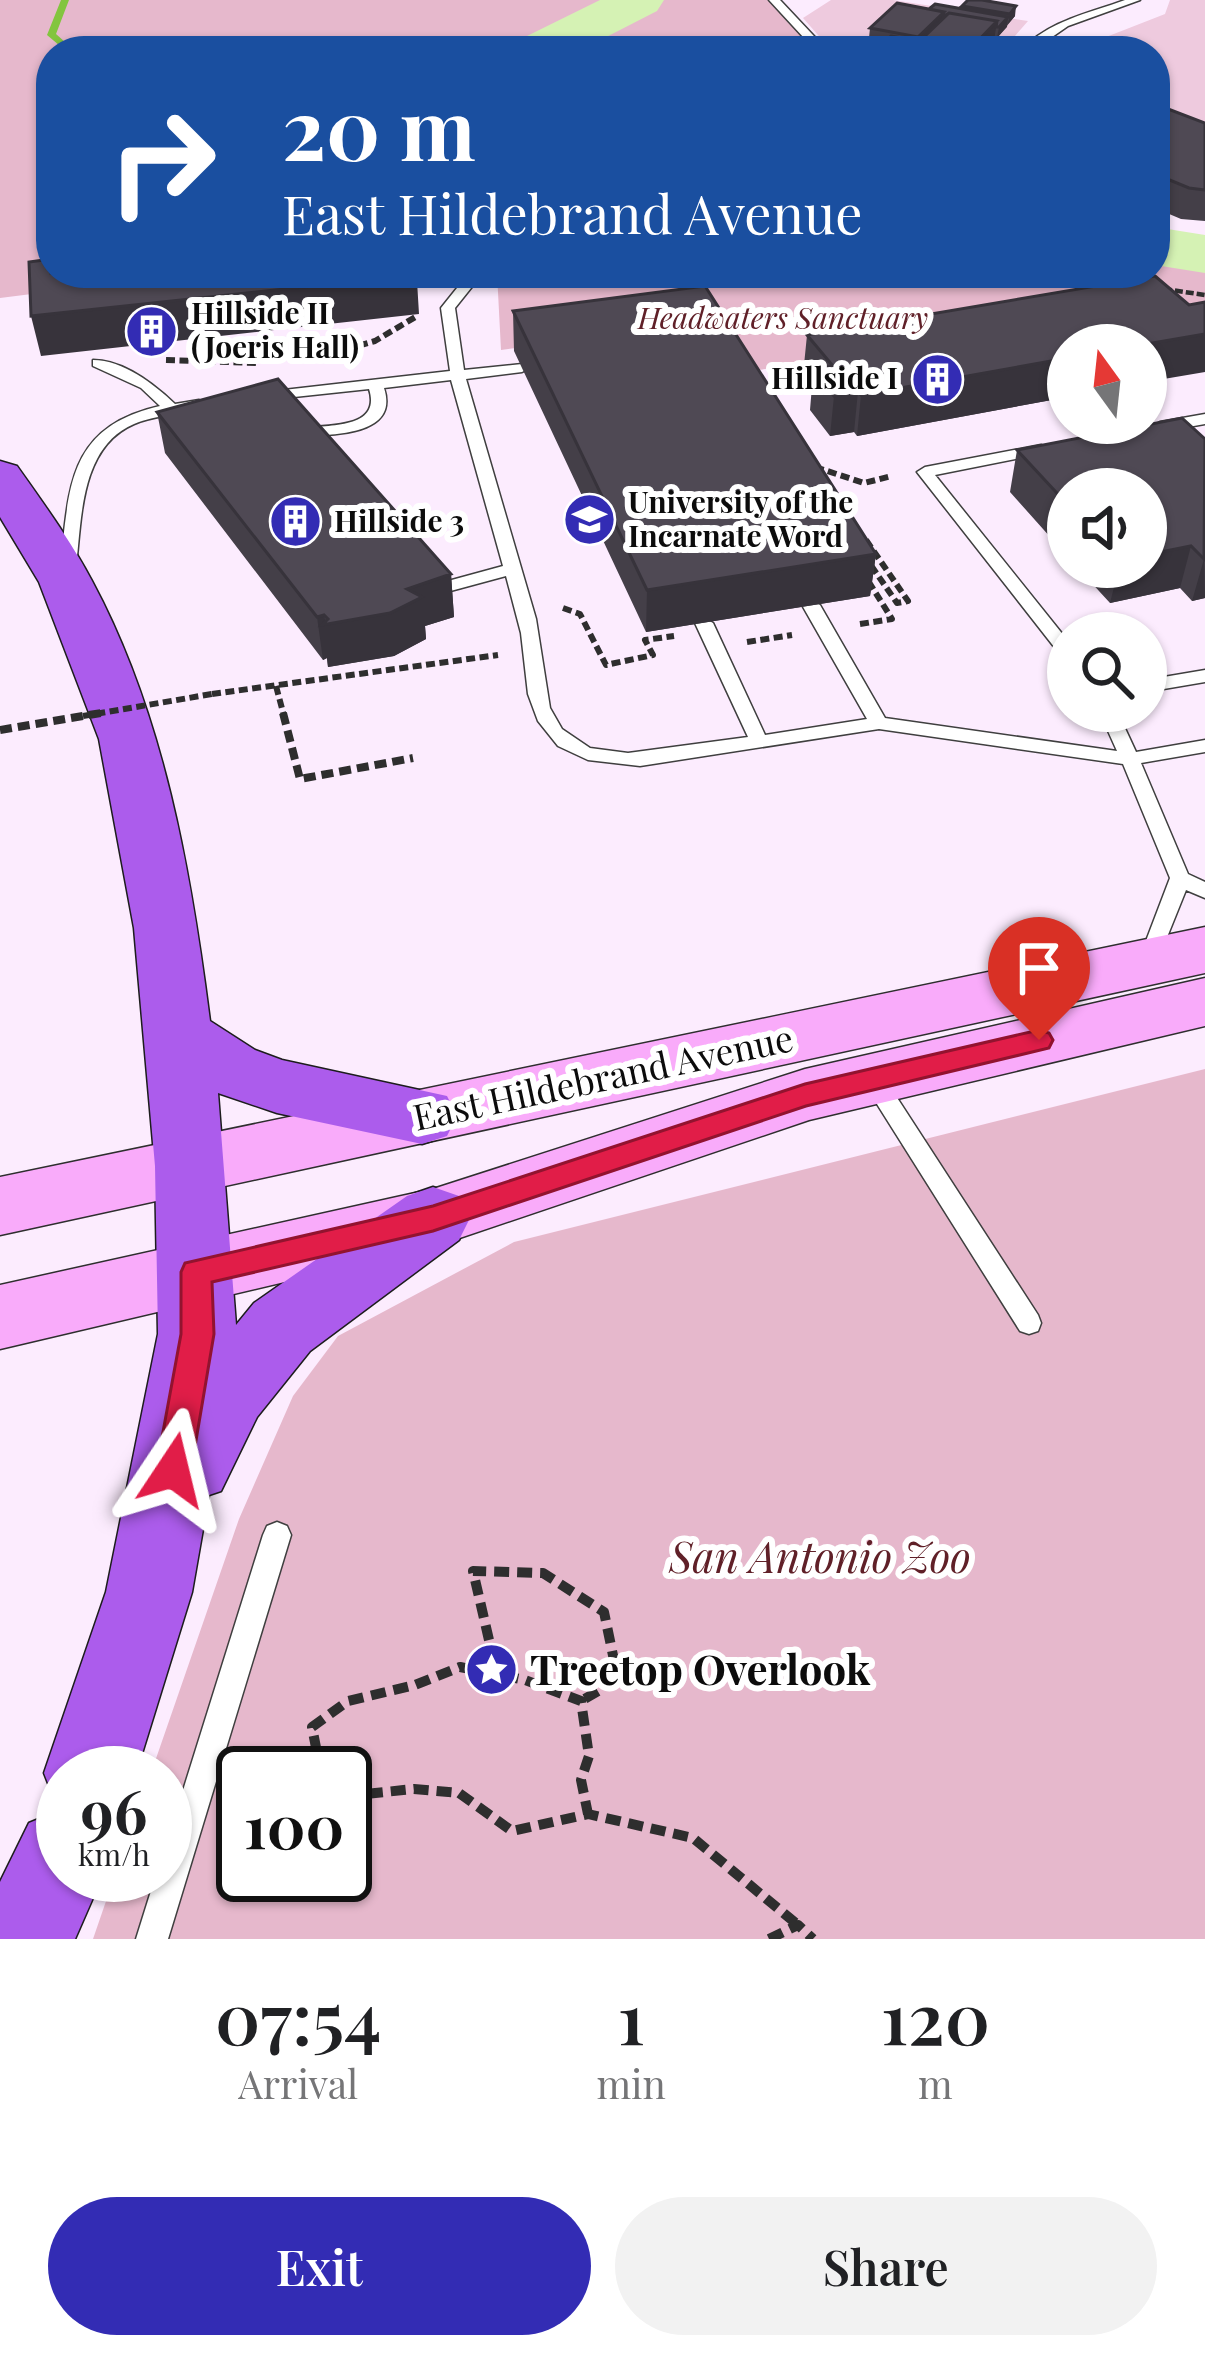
<!DOCTYPE html>
<style>
:root{--surface:#fff;--page:#f2f2f2;--text:#202124;--muted:#757577;--accent:#332cb4}
body{margin:0;font-family:"Playfair Display",serif;background:var(--page);color:var(--text);height:100vh;display:flex;flex-direction:column;font-size:45px;white-space:nowrap}
*{box-sizing:border-box;margin:0}
p{font-size:39px;color:var(--muted)}
.icon{flex:none;width:66px;height:66px;fill:none;stroke:currentColor;stroke-width:2;stroke-linecap:round;stroke-linejoin:round}
.map{position:relative;height:1939px;overflow:hidden}
.side{display:flex;flex-direction:column;background:var(--surface);flex:1}
.side>*{flex:none}
.banner{position:absolute;left:36px;top:36px;width:1134px;height:252px;border-radius:48px;box-shadow:0 3px 9px #0004;background:#1a4fa0;color:#fff;overflow:hidden}
.needle{width:78px;rotate:345deg}
.controls{position:absolute;left:1047px;top:324px;display:grid;gap:24px}
.controls a{display:grid;place-items:center;width:120px;height:120px;border-radius:50%;background:var(--surface);box-shadow:0 3px 9px #0004;font-size:60px}
.speed{position:absolute;left:36px;top:1746px;display:flex;gap:24px;font-size:60px;font-weight:700;text-align:center}
.speed>*{display:grid;place-content:center;width:156px;height:156px;border-radius:50%;background:var(--surface);box-shadow:0 3px 9px #0004;line-height:1}
.speed small{font-size:30px;font-weight:400}
.speed .limit{border:6px solid #111;border-radius:18px;background:#fff;color:#111}
.pin{position:absolute;display:grid;place-items:center;width:102px;height:102px;color:#fff;margin:-123px -51px;border-radius:50% 50% 50% 0;rotate:-45deg;box-shadow:0 0 12px #0007}
.pin .icon{rotate:45deg}
.me{position:absolute;width:132px;margin:-66px;rotate:10deg;stroke-linejoin:round;filter:drop-shadow(0 0 9px #0008)}
.turn{display:flex;align-items:center;gap:42px;height:252px;padding:0 48px;font-size:54px}
.turn .icon{width:156px;height:156px;stroke-width:2.5}
.turn b{display:block;font-size:84px;line-height:102px}
.eta{display:flex;justify-content:space-evenly;align-items:center;height:204px;text-align:center}
.eta b{font-size:72px;font-weight:600;line-height:84px}
.primary-button{display:flex;gap:24px;margin-top:auto;padding:24px 48px}
.primary-button a{flex:1;height:138px;border-radius:72px;background:var(--accent);color:#fff;font-size:48px;font-weight:600;line-height:138px;text-align:center}
.primary-button a+a{background:var(--page);color:var(--text)}
.map>svg:first-child{display:block}
</style>
<div class="map">
<svg width="1205" height="1939" viewBox="0 0 1205 1939">
<rect width="100%" height="100%" fill="#fcecfe"/>
<path fill="#e6b8cc" fill-rule="evenodd" d="M0,0H774L822,51H51V273H198L0,298Z
M1155,232L1205,237V338L1162,302L759,370L726,320L501,350L497,273H1155Z
M1205,1069V1939H93L115,1875H165V1773H151L239,1519L293,1396L338,1336L514,1242ZM243,1773H345V1875H243Z"/>
<path fill="#eecade" d="M831,0H893L1028,21L1002,51H832L803,18Z
M1170,0H1205V148L1155,128V51H1099L1101,39L1165,14Z"/>
<g fill="none" stroke-linecap="round" stroke-linejoin="round">
<path fill="#83c53f" fill-rule="evenodd" d="M61,0H69L56,34L75,51H66L47,35Z"/>
<path fill="#d5f2b4" fill-rule="evenodd" d="M600,0H664L657,11L579,51H520L527,36Z
M1155,227L1205,235V273L1155,265Z"/>
<defs>
<path id="lane" d="M769,0H780L828,51H816Z
M1125,0H1140L1068,26L1032,51H1020C1050,20 1087,14 1125,0Z
M469,273H483L455,308L464,370L522,364L529,368L522,372L466,379L536,619L550,708L562,729L590,748L628,753L748,737L695,623L704,618L713,623L765,735L867,719L802,605L811,600L820,605L885,718L1117,751L1099,711H1117L1136,752L1205,740V752L1141,763L1188,874L1205,882V898L1186,890L1155,967H1141L1138,962L1170,878L1123,764L879,729L640,766L588,760L558,746L538,721L528,694L521,633L506,576L432,596L424,591L426,587L503,566L451,380L384,388C400,437 330,434 299,437L291,432L294,429C320,424 383,432 369,389L266,400L259,396L266,392L450,371L441,308Z
M93,360C123,360 154,384 175,404L199,400L206,404C186,416 157,414 134,424C78,448 82,523 75,575L67,580L59,575C70,493 63,428 160,406L141,388L93,366Z
M1205,414V424L1160,432L1152,427L1160,422Z
M1041,445L1046,447V453L935,475L1068,641V658L1062,657L917,472L925,467Z
M1205,670V682L1146,692V680Z
M873,1070L881,1073L1038,1315L1041,1323L1038,1331L1029,1334L1020,1331L865,1085L862,1079L865,1073Z
M277,1522L287,1526L291,1535L168,1939H136L156,1875H165V1848L263,1535L267,1526Z"/>
<path id="secondary" d="M1205,927V973L0,1235V1177Z
M1205,978V1026L809,1120L433,1247L0,1349V1285L433,1189L805,1069Z"/>
<path id="highway" d="M0,461L17,466C43,503 71,541 92,581C164,715 191,872 210,1021L255,1050L282,1060L447,1096L457,1116L447,1136L422,1144L277,1113L218,1093L236,1325L254,1303L407,1196L433,1187L459,1196L470,1218L459,1240L310,1351L257,1417L221,1491L209,1495L192,1592L136,1773H63V1808L57,1806L44,1773L106,1592L158,1334L155,1166L134,928L99,739L39,582L0,517Z
M63,1809V1875H103L75,1939H0V1882L29,1823Z"/>
</defs>
<use href="#lane" stroke="#3f3f3f" stroke-width="3"/>
<use href="#secondary" stroke="#2e2e2e" stroke-width="3"/>
<use href="#highway" stroke="#1d1d1d" stroke-width="3"/>
<path stroke="#2e2e2e" stroke-width="4.5" stroke-dasharray="8 3" stroke-linecap="butt" d="M935,273L1113,285
M1164,289L1205,295"/>
<path stroke="#2e2e2e" stroke-width="6" stroke-dasharray="9 4.5" stroke-linecap="butt" d="M333,353L375,341L417,316
M166,360L258,363
M815,467L864,483L892,476
M866,540L908,601L897,603L870,564
M563,608L580,614L606,665L653,655L645,640L674,636
M860,624L892,619L867,579
M747,642L792,635
M276,686L284,716
M212,694L498,655"/>
<path stroke="#2e2e2e" stroke-width="8" stroke-dasharray="12 6" stroke-linecap="butt" d="M283,713L300,779L413,758"/>
<path stroke="#2e2e2e" stroke-width="10" stroke-dasharray="15 8" stroke-linecap="butt" d="M489,1640L473,1571L543,1573L604,1612L615,1665L600,1690L581,1701
M321,1773L312,1727L348,1701L415,1685L460,1667L525,1680L581,1701L589,1756L581,1780L588,1814
M345,1796L414,1789L459,1793L512,1831L588,1814L693,1838L798,1925
M769,1939L798,1925L813,1939"/>
<use href="#lane" fill="#fff" fill-rule="evenodd"/>
<use href="#secondary" fill="#f9abfa" fill-rule="evenodd"/>
<use href="#highway" fill="#ac5cec" fill-rule="evenodd"/>
<path stroke="#2e2e2e" stroke-width="6" stroke-dasharray="9 4.5" stroke-linecap="butt" d="M83,716L212,694"/>
<path stroke="#2e2e2e" stroke-width="8" stroke-dasharray="12 6" stroke-linecap="butt" d="M0,730L101,713"/>
</g>
<path fill="#443f48" d="M968,0L1015,16L997,38L994,37V41L984,51H879L868,48L870,28L929,9H962Z
M1155,104L1205,123V221L1181,219L1155,208Z
M513,311L876,554L870,596L646,632L514,351Z
M807,335L1068,345V397L857,436L854,432L830,436L810,410L812,386L803,375Z
M157,412L451,574L454,617L425,626L426,639L394,656L328,667L327,658L323,660L165,453Z
M1205,439V598L1192,601L1180,588L1110,603L1077,567H1146L1068,489V557L1010,492L1017,450Z"/>
<path fill="#37333b" d="M1016,6L1015,16L1008,24L1010,14Z
M944,12L941,32L923,38L921,51H916L918,37Z
M1008,17L1007,27L997,38L999,27Z
M997,21L994,41L984,51H971L972,47Z
M408,273H451V278L417,281L419,314L41,356L31,316Z
M1205,334V372L1146,382V345Z
M1068,358V397L857,436L861,395Z
M858,391L854,432L830,436L834,396Z
M1191,546L1180,588L1110,603L1119,567H1146V555Z
M876,554L870,596L646,632L647,590Z
M1204,559L1205,598L1192,601Z
M451,574L454,617L425,626L426,639L394,656L328,667L327,658L323,660L317,617L324,615L326,624L407,589Z"/>
<path fill="#4f4954" stroke="#37333b" stroke-width="3" d="M968,0H982L1016,6L1010,14L962,6Z
M897,3L944,12L918,37L870,28Z
M935,4L1008,17L999,27H996L997,21L949,13L943,17L944,12L929,9Z
M949,13L997,21L972,47L923,38Z
M891,36L968,51H898L879,47Z
M1155,104L1205,123V190L1189,188L1155,174Z
M51,259V273H415L416,275L31,316L29,262Z
M1155,276L1189,305L1205,302V334L1141,345H1068V358L861,395L858,391L834,396L814,370L833,366L807,335Z
M705,286L876,554L647,590L513,311Z
M278,379L451,574L407,589L422,597L390,613L322,625L328,619L324,615L317,617L157,412Z
M1182,418L1205,439L1204,559L1191,546L1146,555V489H1068V505L1017,450Z"/>
<path fill="#e11d48" stroke="#92132f" stroke-width="3" d="M1039,1030L1049,1033L1053,1040L1049,1048L806,1106L433,1231L212,1282L214,1334L191,1470L186,1481L173,1486L161,1481L156,1470L181,1334V1272L185,1263L433,1206L805,1084Z"/>
<defs>
<symbol id="building-disc" viewBox="-11 -11 22 22"><circle r="9.5" fill="#332cb4" stroke="#fff"/><path d="M-4-6H4V6H1V3H-1V6H-4ZM-2.5-4.3h1.7v1.8h-1.7ZM.8-4.3h1.7v1.8H.8ZM-2.5-1h1.7V.8h-1.7ZM.8-1h1.7V.8H.8Z" fill="#fff"/></symbol>
<symbol id="university-disc" viewBox="-11 -11 22 22"><circle r="9.5" fill="#332cb4" stroke="#fff"/><path d="M0-5L7-2L0 1L-7-2ZM-4 1L0 2.5L4 1V4Q0 6-4 4Z" fill="#fff"/></symbol>
<symbol id="sight-disc" viewBox="-11 -11 22 22"><circle r="9.5" fill="#332cb4" stroke="#fff"/><path d="M0-6L1.8-2.2L6-1.7L2.9 1.2L3.7 5.4L0 3.3L-3.7 5.4L-2.9 1.2L-6-1.7L-1.8-2.2Z" fill="#fff"/></symbol>
</defs>
<g fill-rule="evenodd">
<use href="#building-disc" x="122" y="302" width="59" height="59"/>
<use href="#building-disc" x="908" y="350" width="59" height="59"/>
<use href="#university-disc" x="560" y="490" width="59" height="59"/>
<use href="#building-disc" x="266" y="492" width="59" height="59"/>
<use href="#sight-disc" x="462" y="1640" width="59" height="59"/>
</g>
<g text-anchor="middle" stroke-width="12" stroke-linejoin="round" paint-order="stroke">
<g font-size="30" font-weight="bold" fill="#0c0c0c" stroke="#fff" text-anchor="start">
<text x="191" y="324">Hillside II<tspan x="191" dy="34">(Joeris Hall)</tspan></text>
<text x="898" y="389" text-anchor="end">Hillside I</text>
<text x="628" y="513">University of the<tspan x="628" dy="34">Incarnate Word</tspan></text>
<text x="334" y="532">Hillside 3</text>
</g>
<g font-size="30" font-style="italic" fill="#602028" stroke="#fff">
<text x="783" y="329">Headwaters Sanctuary</text>
</g>
<g font-size="36" fill="#0c0c0c" stroke="#fff">
<text transform="translate(603 1078) rotate(-12)" y="13">East Hildebrand Avenue</text>
</g>
<g font-size="42" font-style="italic" fill="#602028" stroke="#fff">
<text x="820" y="1573">San Antonio Zoo</text>
</g>
<g font-size="42" font-weight="bold" fill="#0c0c0c" stroke="#fff" text-anchor="start">
<text x="530" y="1685">Treetop Overlook</text>
</g>
</g>
</svg>
<div class="controls">
<a><svg class="needle" viewBox="-14 -14 28 28"><path d="M0-13l5 13h-10z" fill="#e53935"/><path d="M0 13l5-13h-10z" fill="#757577"/></svg></a>
<a><svg class="icon" aria-label="sound" viewBox="0 0 24 24"><path d="M4 9h4l5-4v14l-5-4H4zM17 9q2 3 0 6"/></svg></a>
<a><svg class="icon" aria-label="search" viewBox="0 0 24 24"><circle cx="10" cy="10" r="6"/><path d="M15 15l6 6"/></svg></a>
</div>
<div class="speed"><div>96<small>km/h</small></div><div class="limit">100</div></div>
<div class="pin" style="left:1039px;top:1040px;background:#d93025"><svg class="icon" aria-label="arrive" viewBox="0 0 24 24"><path d="M6 21V4h12l-3 4 3 4H6"/></svg></div>
<svg class="me" style="left:173px;top:1470px" viewBox="-20 -20 40 40"><path d="M0-17L14 15 0 8-14 15z" fill="#e11d48" stroke="#fff" stroke-width="4"/></svg>
<div class="banner">
<div class="turn"><svg class="icon" aria-label="right" viewBox="0 0 24 24"><path d="M7 20v-9h11M14 6l5 5-5 5"/></svg><div><b>20 m</b>East Hildebrand Avenue</div></div>
</div>
</div>
<section class="side">
<div class="eta">
<div><b>07:54</b><p>Arrival</p></div>
<div><b>1</b><p>min</p></div>
<div><b>120</b><p>m</p></div>
</div>
<div class="primary-button"><a>Exit</a><a>Share</a></div>
</section>
